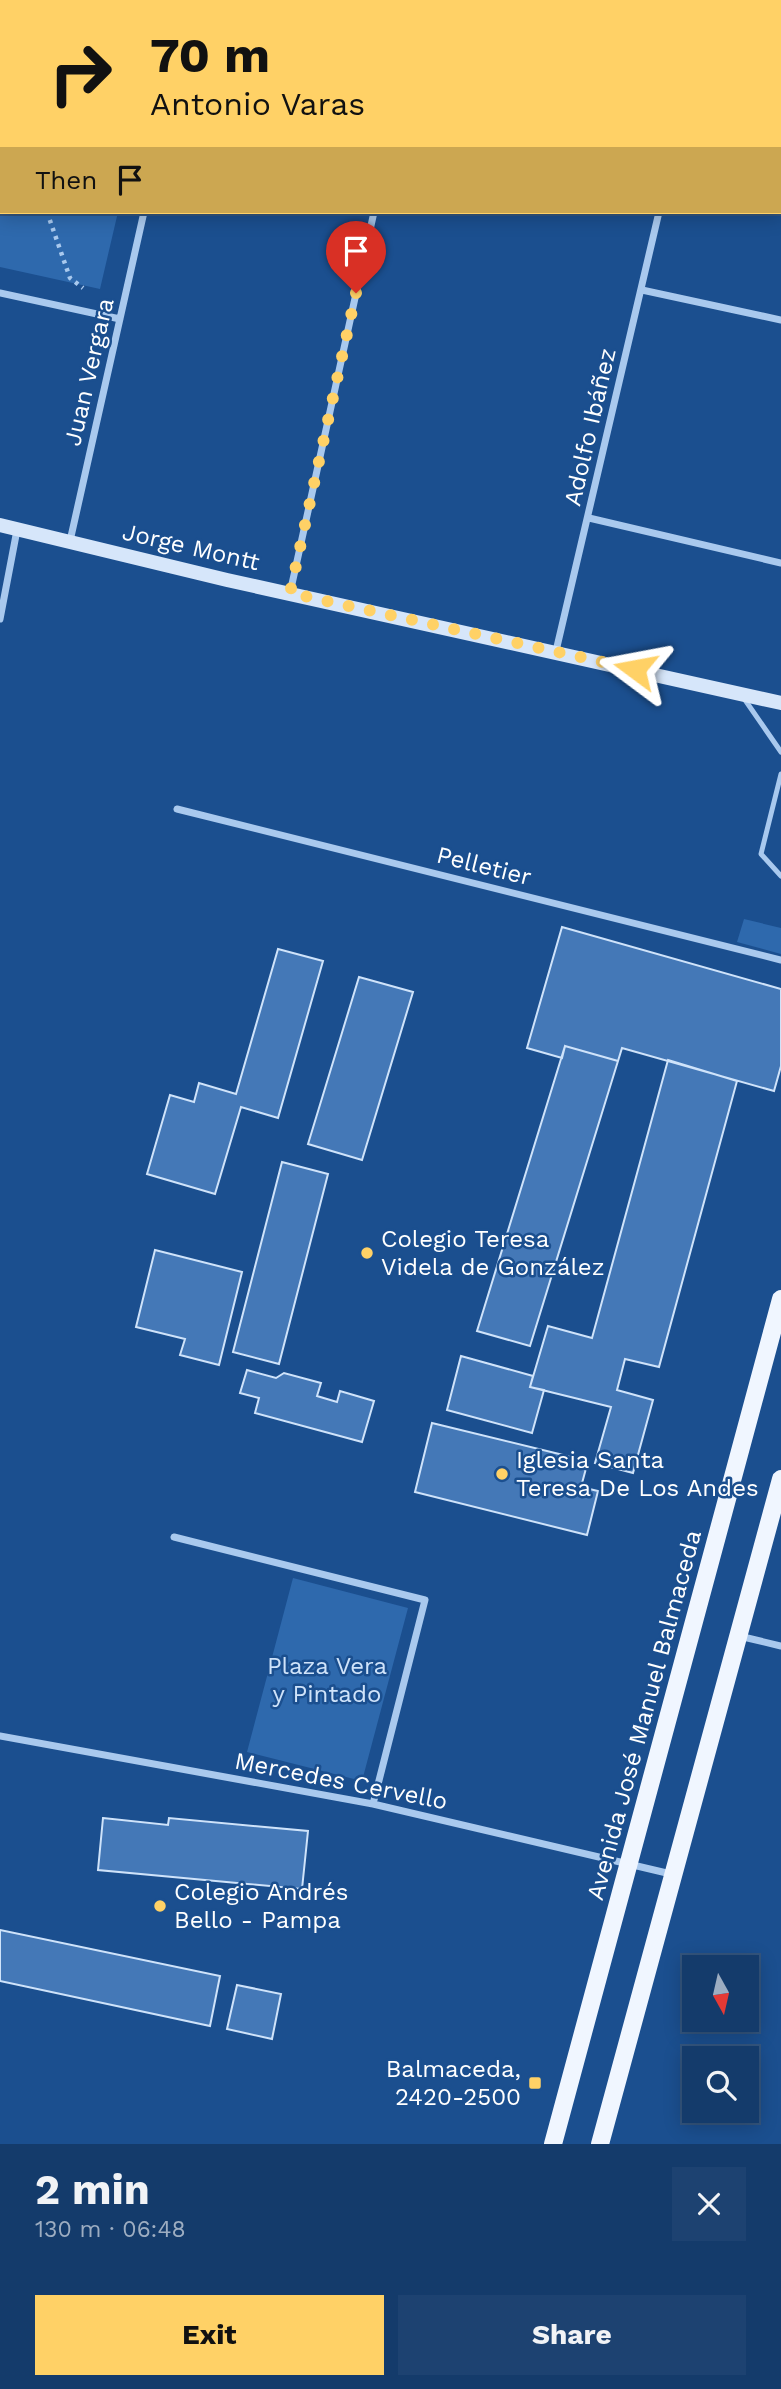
<!DOCTYPE html>
<meta charset="utf-8">
<style>
:root{--surface:#143b6b;--page:#1d4271;--text:#f1f3f6;--muted:#9dadc1;--line:#33557e;--accent:#ffd166}
body{margin:0;font-family:"Work Sans",sans-serif;background:var(--page);color:var(--text);height:100vh;display:flex;flex-direction:column;font-size:26px;white-space:nowrap}
*{box-sizing:border-box;margin:0}
p{font-size:23px;color:var(--muted)}
.icon{flex:none;width:38px;height:38px;fill:none;stroke:currentColor;stroke-width:2;stroke-linecap:round;stroke-linejoin:round}
.map{position:relative;height:2144px;overflow:hidden}
.side{display:flex;flex-direction:column;background:var(--surface);flex:1}
.side>*{flex:none}
.guide{position:absolute;left:0px;top:0px;width:782px;height:214px;box-shadow:0 4px 18px #0003,0 0 0 2px var(--line);background:#ffd166;color:#111;overflow:hidden}
.needle{width:46px;rotate:172deg}
.buttons{position:absolute;left:682px;top:1955px;display:grid;gap:14px}
.buttons a{display:grid;place-items:center;width:77px;height:77px;border-radius:0px;background:var(--surface);box-shadow:0 4px 18px #0003,0 0 0 2px var(--line);font-size:35px}
.pin{position:absolute;display:grid;place-items:center;width:60px;height:60px;color:#fff;margin:-72px -30px;border-radius:50% 50% 50% 0;rotate:-45deg;box-shadow:0 0 7px #0007}
.pin .icon{rotate:45deg}
.me{position:absolute;width:77px;margin:-38px;rotate:283deg;stroke-linejoin:round;filter:drop-shadow(0 0 5px #0008)}
.turn{display:flex;align-items:center;gap:24px;height:147px;padding:0 35px;font-size:32px}
.turn .icon{width:91px;height:91px;stroke-width:2.5}
.turn b{display:block;font-size:49px;line-height:60px}
.then{display:flex;align-items:center;height:66px;padding:0 35px;background:#0003;gap:14px;font-size:26px}
.round{display:grid;place-items:center;flex:none;width:74px;height:74px;border-radius:0px;background:var(--page)}
.overview{display:flex;align-items:center;justify-content:space-between;height:119px;padding:0 35px}
h1{font-size:42px;font-weight:700;line-height:52px}
.cta{display:flex;gap:14px;margin-top:auto;padding:14px 35px}
.cta a{flex:1;height:80px;border-radius:0px;background:var(--accent);color:#111;font-size:28px;font-weight:700;line-height:80px;text-align:center}
.cta a+a{background:var(--page);color:var(--text)}
.map>svg:first-child{display:block}
</style>
<div class="map">
<svg width="781" height="2144" viewBox="0 0 781 2144">
<rect width="100%" height="100%" fill="#1b4f8f"/>
<path fill="#2e69ad" d="M0,0H166L2,2V212H118L100,289L0,267Z
M744,919L781,928V954L737,942Z
M293,1578L408,1608L362,1781L247,1752Z"/>
<path fill="#4478b7" stroke="#cfe3fa" stroke-width="2" d="M562,927L781,989V1066L774,1091L622,1048L618,1061L565,1046L562,1058L527,1048Z
M278,949L323,961L278,1118L241,1107L215,1194L147,1174L170,1095L194,1102L199,1083L236,1094Z
M359,977L413,992L362,1160L308,1144Z
M565,1046L618,1061L530,1346L477,1331Z
M668,1060L737,1081L659,1367L625,1359L617,1390L653,1400L633,1473L595,1463L611,1407L530,1387L548,1326L592,1338Z
M282,1162L328,1174L279,1364L233,1352Z
M155,1250L242,1272L219,1365L180,1355L185,1339L136,1327Z
M461,1356L533,1376L530,1387L544,1390L532,1433L447,1410Z
M247,1370L276,1378L284,1373L321,1383L317,1396L337,1402L340,1391L374,1401L362,1442L255,1413L259,1398L240,1393Z
M432,1423L588,1461L581,1487L598,1491L587,1535L415,1492Z
M103,1818L168,1825L169,1818L308,1831L302,1889L98,1870Z
M0,1930L220,1976L210,2026L0,1981Z
M237,1985L281,1994L272,2039L227,2029Z"/>
<g fill="none" stroke-linecap="round" stroke-linejoin="round">
<path stroke="#a9c9ee" stroke-width="4.5" stroke-dasharray="3.5 5" stroke-linecap="butt" d="M162,2L164,0
M0,20L2,23
M0,44H2
M0,190H2
M47,212L70,278L83,288"/>
<path stroke="#a9c9ee" stroke-width="5" d="M743,697L781,752
M781,774L761,854L781,876"/>
<path stroke="#a9c9ee" stroke-width="7" d="M303,0L311,2
M190,2V0
M421,2V0
M705,2V0
M780,100H781
M642,290L781,320
M0,293L120,319
M589,518L781,563
M70,541L144,212
M290,593L374,212
M0,619L17,530
M556,651L659,212
M177,809L781,960
M174,1537L425,1600L373,1804
M739,1636L781,1646
M0,1736L373,1804L671,1874"/>
<path stroke="#d6e6fa" stroke-width="14" d="M0,525L227,580L781,703"/>
<path stroke="#f0f6ff" stroke-width="18" d="M553,2144L781,1299
M600,2144L781,1479"/>
</g>
<g fill="none" stroke-linecap="round" stroke-linejoin="round">
<path stroke="#ffd166" stroke-width="12" stroke-dasharray="0 21.6" d="M356,293L290,593L635,669"/>
</g>
<g fill="#ffd166" stroke="#1b4f8f" stroke-width="2.5">
<circle cx="367" cy="1253" r="7"/>
<circle cx="502" cy="1474" r="7"/>
<circle cx="160" cy="1906" r="7"/>
<rect x="528" y="2076" width="14" height="14" rx="3.5"/>
</g>
<g text-anchor="middle" stroke-width="5" stroke-linejoin="round" paint-order="stroke">
<g font-size="24" fill="#fff" stroke="#1b4f8f">
<text transform="translate(89 372) rotate(-77)" y="8">Juan Vergara</text>
<text transform="translate(590 427) rotate(-77)" y="8">Adolfo Ibáñez</text>
<text transform="translate(191 547) rotate(13)" y="8">Jorge Montt</text>
<text transform="translate(484 866) rotate(14)" y="8">Pelletier</text>
<text transform="translate(644 1715) rotate(-75)" y="8">Avenida José Manuel Balmaceda</text>
<text transform="translate(341 1781) rotate(11)" y="8">Mercedes Cervello</text>
</g>
<g font-size="24" fill="#fff" stroke="#1b4f8f" text-anchor="start">
<text x="381" y="1247">Colegio Teresa<tspan x="381" dy="28">Videla de González</tspan></text>
<text x="516" y="1468">Iglesia Santa<tspan x="516" dy="28">Teresa De Los Andes</tspan></text>
<text x="174" y="1900">Colegio Andrés<tspan x="174" dy="28">Bello - Pampa</tspan></text>
<text x="521" y="2077" text-anchor="end">Balmaceda,<tspan x="521" dy="28">2420-2500</tspan></text>
</g>
<g font-size="24" fill="#cfe3fa" stroke="#1b4f8f">
<text x="327" y="1674">Plaza Vera<tspan x="327" dy="28">y Pintado</tspan></text>
</g>
</g>
</svg>
<div class="buttons">
<a><svg class="needle" viewBox="-14 -14 28 28"><path d="M0-13l5 13h-10z" fill="#e53935"/><path d="M0 13l5-13h-10z" fill="#9dadc1"/></svg></a>
<a><svg class="icon" aria-label="search" viewBox="0 0 24 24"><circle cx="10" cy="10" r="6"/><path d="M15 15l6 6"/></svg></a>
</div>
<div class="pin" style="left:356px;top:293px;background:#d93025"><svg class="icon" aria-label="arrive" viewBox="0 0 24 24"><path d="M6 21V4h12l-3 4 3 4H6"/></svg></div>
<svg class="me" style="left:635px;top:669px" viewBox="-20 -20 40 40"><path d="M0-17L14 15 0 8-14 15z" fill="#ffd166" stroke="#fff" stroke-width="4"/></svg>
<div class="guide">
<div class="turn"><svg class="icon" aria-label="right" viewBox="0 0 24 24"><path d="M7 20v-9h11M14 6l5 5-5 5"/></svg><div><b>70 m</b>Antonio Varas</div></div>
<div class="then">Then<svg class="icon" aria-label="arrive" viewBox="0 0 24 24"><path d="M6 21V4h12l-3 4 3 4H6"/></svg></div>
</div>
</div>
<section class="side">
<div class="overview"><div><h1>2 min</h1><p>130 m · 06:48</p></div><a class="round"><svg class="icon" aria-label="close" viewBox="0 0 24 24"><path d="M6 6l12 12M18 6L6 18"/></svg></a></div>
<div class="cta"><a>Exit</a><a>Share</a></div>
</section>
